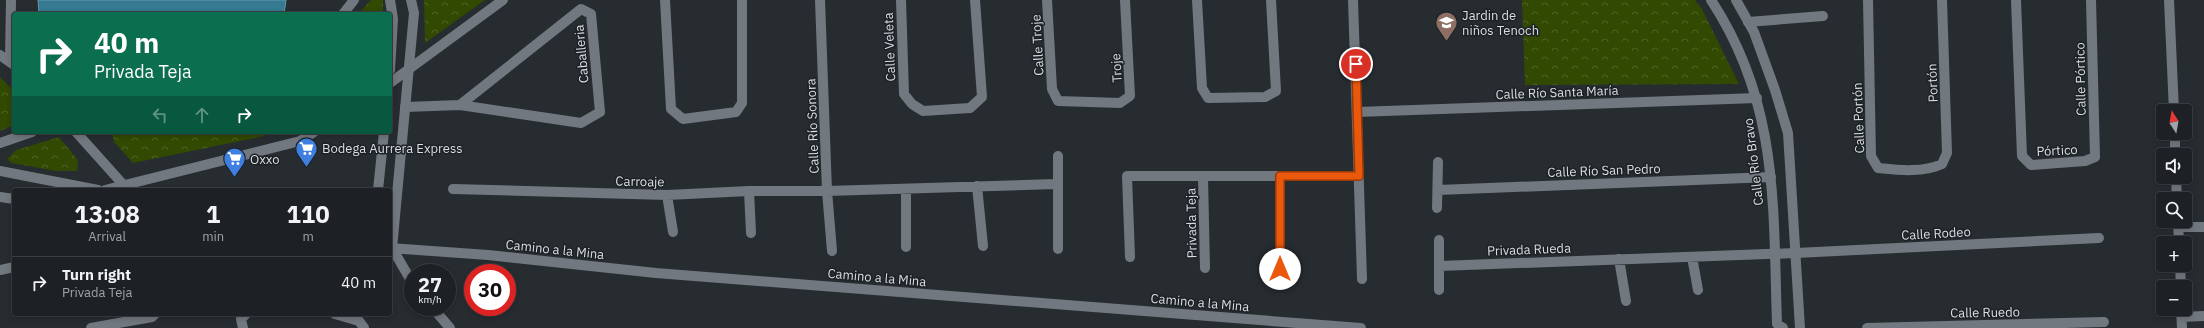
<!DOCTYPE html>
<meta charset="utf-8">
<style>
:root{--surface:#1d2125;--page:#2a2e32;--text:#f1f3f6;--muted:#a0a3a7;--line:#3b3e42}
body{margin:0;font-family:"IBM Plex Sans",sans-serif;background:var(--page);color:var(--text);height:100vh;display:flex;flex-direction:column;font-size:15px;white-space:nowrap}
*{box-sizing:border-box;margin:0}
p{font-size:13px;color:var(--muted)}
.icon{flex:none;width:22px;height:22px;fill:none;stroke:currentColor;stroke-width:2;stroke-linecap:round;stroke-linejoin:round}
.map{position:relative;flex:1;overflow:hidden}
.details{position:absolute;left:12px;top:188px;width:380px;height:128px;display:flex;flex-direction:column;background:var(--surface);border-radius:4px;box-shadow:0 2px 6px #0003,0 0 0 1px var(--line)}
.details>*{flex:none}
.banner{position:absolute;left:12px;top:12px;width:380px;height:122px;border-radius:4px;box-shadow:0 2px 6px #0003,0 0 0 1px var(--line);background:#0b6e4f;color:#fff;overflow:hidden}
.needle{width:26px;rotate:349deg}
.controls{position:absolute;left:2156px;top:104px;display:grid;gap:8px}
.controls a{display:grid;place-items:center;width:36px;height:36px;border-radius:4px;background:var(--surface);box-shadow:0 2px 6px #0003,0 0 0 1px var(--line);font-size:20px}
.speed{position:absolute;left:404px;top:264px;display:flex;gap:8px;font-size:20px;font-weight:700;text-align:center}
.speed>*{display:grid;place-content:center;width:52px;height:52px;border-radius:50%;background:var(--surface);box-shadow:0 2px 6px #0003,0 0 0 1px var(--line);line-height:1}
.speed small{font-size:10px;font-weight:400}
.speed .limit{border:6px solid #d22;background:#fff;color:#111}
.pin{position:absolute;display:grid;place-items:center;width:34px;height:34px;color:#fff;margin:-17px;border:2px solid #fff;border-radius:50%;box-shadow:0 1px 4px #0007}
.me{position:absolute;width:44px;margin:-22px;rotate:0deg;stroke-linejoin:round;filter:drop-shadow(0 0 3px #0008)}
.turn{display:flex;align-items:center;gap:14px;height:84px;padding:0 16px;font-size:18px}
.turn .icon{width:52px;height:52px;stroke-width:2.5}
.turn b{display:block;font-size:28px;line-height:34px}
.lanes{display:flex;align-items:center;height:38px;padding:0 16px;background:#0003;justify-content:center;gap:20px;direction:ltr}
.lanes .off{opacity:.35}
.eta{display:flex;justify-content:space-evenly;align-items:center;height:68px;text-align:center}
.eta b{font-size:24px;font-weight:700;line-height:28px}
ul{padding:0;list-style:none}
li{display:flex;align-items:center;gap:12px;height:52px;padding:0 16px;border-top:1px solid var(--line)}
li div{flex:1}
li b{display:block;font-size:15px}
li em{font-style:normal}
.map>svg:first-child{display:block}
</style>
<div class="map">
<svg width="2204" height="328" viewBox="0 0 2204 328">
<defs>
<pattern id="park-crowns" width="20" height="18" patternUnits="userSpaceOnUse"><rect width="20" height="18" fill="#314900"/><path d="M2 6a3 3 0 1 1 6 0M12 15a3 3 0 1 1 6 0" fill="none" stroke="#4e6325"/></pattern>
</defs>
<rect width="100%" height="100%" fill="#272c31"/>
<path fill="url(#park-crowns)" d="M371,0H383V14H358Z
M424,0H485L425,43Z
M1522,0H1695L1702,9L1739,84L1525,85Z
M0,77L14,91V125L0,131Z
M112,132H273L264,136L133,163L114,142Z
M59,137L78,160L77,171H56L12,163L7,159L16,150Z"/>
<path fill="#357a91" stroke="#6698a9" d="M38,0H286L284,14H39Z"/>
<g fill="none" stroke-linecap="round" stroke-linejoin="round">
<path stroke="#72787f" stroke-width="10" d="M665,0L671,109L683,119L736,112L742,103V0
M820,0L827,191L832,251
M901,0L904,94L912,104L923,111L970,108L982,97L975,0
M1047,0L1052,89L1058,101L1120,103L1130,96L1125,0
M1197,0L1202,88L1208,98L1265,97L1276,91L1271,0
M1353,0L1362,279
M1868,0L1871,156L1878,168C1898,170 1923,173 1942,164L1947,153L1942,0
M2016,0L2022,156L2031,165L2085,161L2095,157L2091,0
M2169,0L2174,111
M1748,22L1823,16
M10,61L11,0
M405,107L460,105L581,123L600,112L591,14L581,9L460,105
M1357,112L1757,98
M2175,133V155
M1058,156V249
M1280,176V269
M1203,177L1205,268
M2176,177L2177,199
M977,186L983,246
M453,189L667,195L749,191H827L1056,184
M1438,190L1771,177
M749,191L751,233
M667,195L673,232
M1437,208L1438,162
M2178,221L2179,243
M2178,227H2204
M1439,240V290
M906,247V189
M1130,257L1127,176H1359
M1692,257L1698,290
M1619,259L1626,301
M2180,265L2181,287
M1439,266L1796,253L2099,238
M0,270L14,267
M2181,309L2182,328
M335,314L359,321L364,328
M2182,317L2204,316
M91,328L152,317L155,314
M243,328L241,319L246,314
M1867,328L2104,322"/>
<path stroke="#72787f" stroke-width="10" d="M1711,0C1779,103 1773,206 1777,324L1783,328
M1736,0L1754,32L1775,90L1788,133L1800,328
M343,14L354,0
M390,70L393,19L390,0
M390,83L503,0
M0,143L32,132
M105,190L300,141L314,132
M378,190L384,132
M392,248L414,13L411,0"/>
<path stroke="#72787f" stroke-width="10" d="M0,55L14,65
M76,132L128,190
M0,171L98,190
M0,197L14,199
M390,248L488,255L656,273L1361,328
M392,248L413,284
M432,307L450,328"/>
</g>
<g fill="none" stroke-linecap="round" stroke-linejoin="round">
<defs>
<path id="route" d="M1280,269V176H1359L1356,64"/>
</defs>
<use href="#route" stroke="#983908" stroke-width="10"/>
<use href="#route" stroke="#ea580c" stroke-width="7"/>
</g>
<defs>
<symbol id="school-pin" viewBox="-11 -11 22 30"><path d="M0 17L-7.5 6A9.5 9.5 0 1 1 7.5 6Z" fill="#8d6e63" stroke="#1d2227"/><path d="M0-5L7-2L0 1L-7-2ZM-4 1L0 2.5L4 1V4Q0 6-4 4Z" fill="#fff"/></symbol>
<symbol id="supermarket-pin" viewBox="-11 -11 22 30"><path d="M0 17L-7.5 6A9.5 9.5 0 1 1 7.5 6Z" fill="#3f7fe0" stroke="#1d2227"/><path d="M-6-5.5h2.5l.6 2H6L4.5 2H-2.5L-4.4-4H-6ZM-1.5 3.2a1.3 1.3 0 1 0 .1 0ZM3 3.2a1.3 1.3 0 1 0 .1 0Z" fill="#fff"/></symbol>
</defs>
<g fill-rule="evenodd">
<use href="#school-pin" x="1434" y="10" width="25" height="34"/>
<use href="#supermarket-pin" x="294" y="136" width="25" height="34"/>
<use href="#supermarket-pin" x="222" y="146" width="25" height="34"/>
</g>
<g text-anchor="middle" stroke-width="3" stroke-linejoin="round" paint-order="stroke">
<g font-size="13" fill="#dadde1" stroke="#1d2227" text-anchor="start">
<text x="1462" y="20">Jardin de<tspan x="1462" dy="15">niños Tenoch</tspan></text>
<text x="322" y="153">Bodega Aurrera Express</text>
<text x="250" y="164">Oxxo</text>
</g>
<g font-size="13" fill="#dadde1" stroke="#1d2227">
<text transform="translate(1037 45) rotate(-93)" y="5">Calle Troje</text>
<text transform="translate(889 47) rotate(-92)" y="5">Calle Veleta</text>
<text transform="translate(581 54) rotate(-95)" y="5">Caballeria</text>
<text transform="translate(1116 68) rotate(-93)" y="5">Troje</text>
<text transform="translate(2080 79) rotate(-91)" y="5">Calle Pórtico</text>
<text transform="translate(1932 83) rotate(-92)" y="5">Portón</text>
<text transform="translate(1557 92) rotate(-2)" y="5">Calle Río Santa María</text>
<text transform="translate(1858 118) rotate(-92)" y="5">Calle Portón</text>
<text transform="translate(812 126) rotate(-92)" y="5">Calle Río Sonora</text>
<text transform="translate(2057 150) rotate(-3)" y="5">Pórtico</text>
<text transform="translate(1753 162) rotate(-97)" y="5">Calle Río Bravo</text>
<text transform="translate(1604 170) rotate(-2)" y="5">Calle Río San Pedro</text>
<text transform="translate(640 181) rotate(1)" y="5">Carroaje</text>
<text transform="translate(1191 223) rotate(-91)" y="5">Privada Teja</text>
<text transform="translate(1936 233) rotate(-3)" y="5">Calle Rodeo</text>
<text transform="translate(555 249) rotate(6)" y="5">Camino a la Mina</text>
<text transform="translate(1529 249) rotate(-2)" y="5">Privada Rueda</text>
<text transform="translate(877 277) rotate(5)" y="5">Camino a la Mina</text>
<text transform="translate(1200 302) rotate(5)" y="5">Camino a la Mina</text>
<text transform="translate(1985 312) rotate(-1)" y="5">Calle Ruedo</text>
</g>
</g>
</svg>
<div class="controls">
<a><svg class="needle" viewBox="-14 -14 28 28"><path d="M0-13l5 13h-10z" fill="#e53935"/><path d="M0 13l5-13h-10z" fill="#a0a3a7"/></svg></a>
<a><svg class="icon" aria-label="sound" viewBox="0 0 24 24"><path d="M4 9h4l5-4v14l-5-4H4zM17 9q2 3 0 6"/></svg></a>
<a><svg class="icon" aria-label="search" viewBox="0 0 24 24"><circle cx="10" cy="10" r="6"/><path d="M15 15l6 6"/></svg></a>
<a>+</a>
<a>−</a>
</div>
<div class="speed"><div>27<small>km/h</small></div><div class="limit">30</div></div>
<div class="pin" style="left:1356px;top:64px;background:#d93025"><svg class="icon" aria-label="arrive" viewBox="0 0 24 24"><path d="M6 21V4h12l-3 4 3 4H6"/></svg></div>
<svg class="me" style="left:1280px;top:269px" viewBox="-20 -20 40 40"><circle r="19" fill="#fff"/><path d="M0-13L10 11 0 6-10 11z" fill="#ea580c"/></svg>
<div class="banner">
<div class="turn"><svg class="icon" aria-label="right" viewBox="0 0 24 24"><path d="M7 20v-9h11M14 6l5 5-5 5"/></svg><div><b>40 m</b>Privada Teja</div></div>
<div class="lanes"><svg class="icon off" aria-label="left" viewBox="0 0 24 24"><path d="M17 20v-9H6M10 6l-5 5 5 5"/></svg><svg class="icon off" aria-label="ahead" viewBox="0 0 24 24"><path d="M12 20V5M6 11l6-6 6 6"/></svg><svg class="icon" aria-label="right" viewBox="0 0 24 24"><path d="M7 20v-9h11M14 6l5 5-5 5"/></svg></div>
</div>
<section class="details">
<div class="eta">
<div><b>13:08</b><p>Arrival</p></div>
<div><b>1</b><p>min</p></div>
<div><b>110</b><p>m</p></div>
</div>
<ul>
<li><svg class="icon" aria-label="right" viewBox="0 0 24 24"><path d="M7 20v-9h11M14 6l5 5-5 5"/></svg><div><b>Turn right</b><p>Privada Teja</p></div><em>40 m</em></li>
</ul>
</section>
</div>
